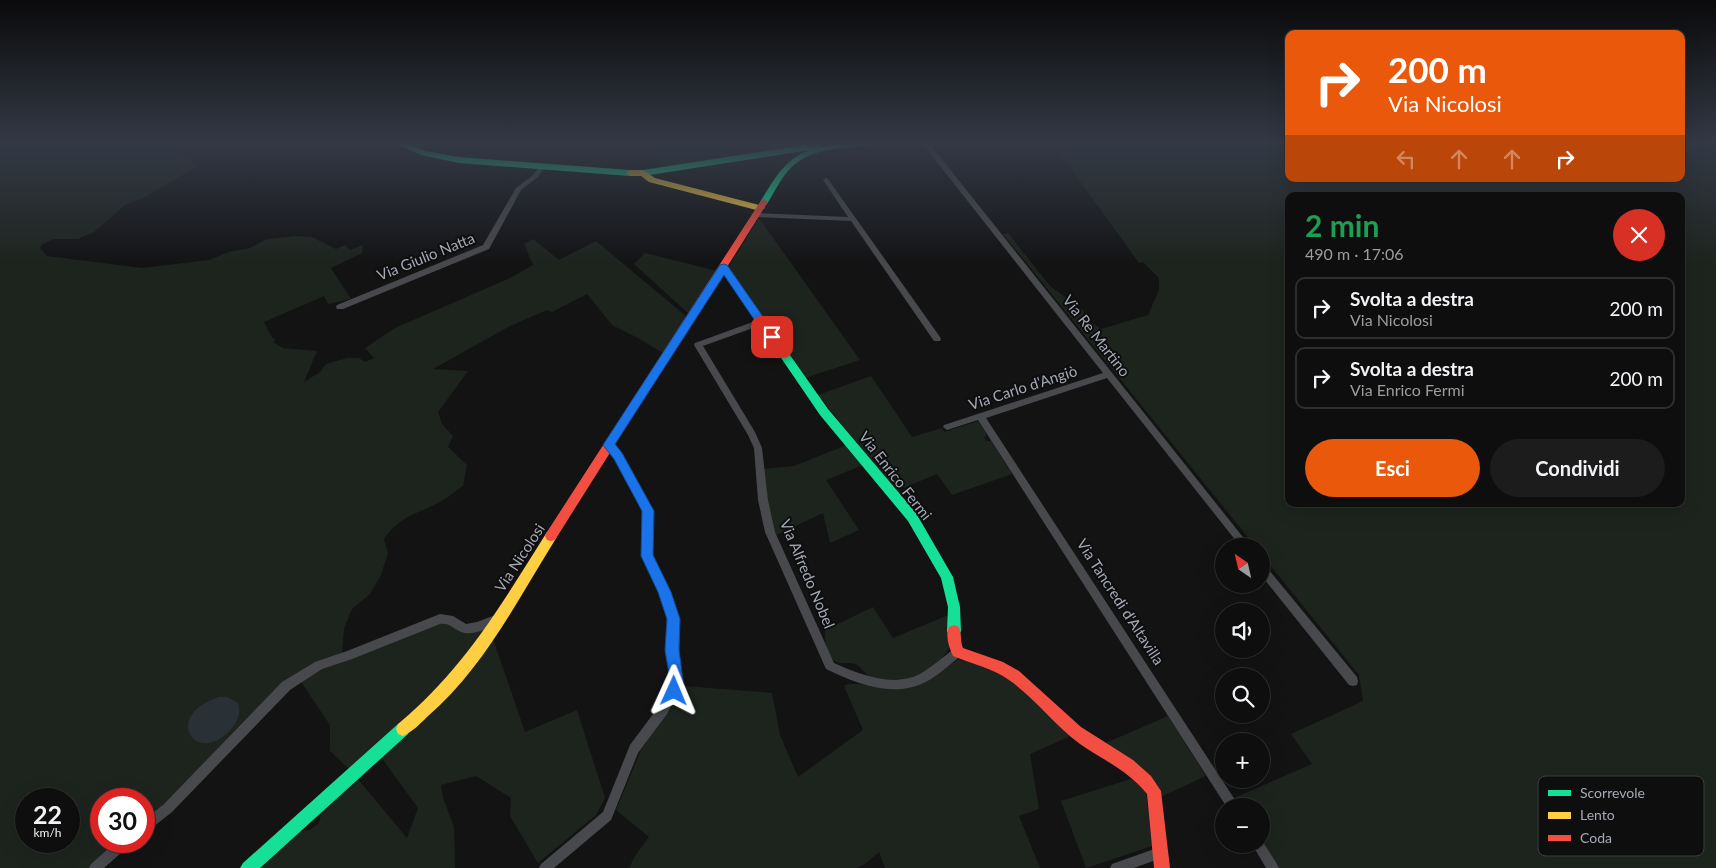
<!DOCTYPE html>
<html lang="it">
<meta charset="utf-8">
<style>
:root{--surface:#0e0e0f;--page:#1c1c1d;--text:#f1f3f6;--muted:#9b9c9e;--line:#2e2e2f;--accent:#ea580c}
body{margin:0;font-family:Lato,sans-serif;background:var(--page);color:var(--text);height:100vh;display:flex;flex-direction:column;font-size:19px;white-space:nowrap}
*{box-sizing:border-box;margin:0}
p{font-size:16px;color:var(--muted)}
.icon{flex:none;width:28px;height:28px;fill:none;stroke:currentColor;stroke-width:2;stroke-linecap:round;stroke-linejoin:round}
.map{position:relative;flex:1;overflow:hidden}
.details{position:absolute;left:1285px;top:192px;width:400px;height:315px;display:flex;flex-direction:column;background:var(--surface);border-radius:10px;box-shadow:0 5px 20px #0002,0 0 0 1px var(--line)}
.details>*{flex:none}
.guide{position:absolute;left:1285px;top:30px;width:400px;height:152px;border-radius:10px;box-shadow:0 5px 20px #0002,0 0 0 1px var(--line);background:#ea580c;color:#fff;overflow:hidden}
.needle{width:32px;rotate:326deg}
.tools{position:absolute;left:1215px;top:538px;display:grid;gap:10px}
.tools a{display:grid;place-items:center;width:55px;height:55px;border-radius:50%;background:var(--surface);box-shadow:0 5px 20px #0002,0 0 0 1px var(--line);font-size:25px}
.speed{position:absolute;left:15px;top:788px;display:flex;gap:10px;font-size:25px;font-weight:700;text-align:center}
.speed>*{display:grid;place-content:center;width:65px;height:65px;border-radius:50%;background:var(--surface);box-shadow:0 5px 20px #0002,0 0 0 1px var(--line);line-height:1}
.speed small{font-size:12px;font-weight:400}
.speed .limit{border:8px solid #d22;background:#fff;color:#111}
.pin{position:absolute;display:grid;place-items:center;width:42px;height:42px;color:#fff;margin:-21px;border-radius:10px;box-shadow:0 2px 8px #0006}
.me{position:absolute;width:55px;margin:-28px;rotate:1deg;stroke-linejoin:round;filter:drop-shadow(0 0 4px #0008)}
.turn{display:flex;align-items:center;gap:18px;height:105px;padding:0 20px;font-size:22px}
.turn .icon{width:65px;height:65px;stroke-width:2.5}
.turn b{display:block;font-size:35px;line-height:42px}
.lanes{display:flex;align-items:center;height:48px;padding:0 20px;background:#0003;justify-content:center;gap:25px;direction:ltr}
.lanes .off{opacity:.35}
.round{display:grid;place-items:center;flex:none;width:52px;height:52px;border-radius:26px;background:var(--page)}
.head{display:flex;align-items:center;justify-content:space-between;height:85px;padding:0 20px}
h1{font-size:30px;font-weight:700;line-height:38px;color:#1e9e55}
.button{display:flex;gap:10px;margin-top:auto;padding:10px 20px}
.button a{flex:1;height:58px;border-radius:30px;background:var(--accent);color:#fff;font-size:20px;font-weight:700;line-height:58px;text-align:center}
.button a+a{background:var(--page);color:var(--text)}
ul{padding:0;list-style:none}
li{display:flex;align-items:center;gap:15px;height:62px;margin:0 10px 8px;padding:0 10px;border:2px solid var(--line);border-radius:10px}
li div{flex:1}
li b{display:block;font-size:19px}
li em{font-style:normal}
.map>svg:first-child{display:block}
</style>
<div class="map">
<svg width="1716" height="868" viewBox="0 0 1716 868">
<rect width="100%" height="100%" fill="#131314"/>
<path fill="#1d241e" fill-rule="evenodd" d="M0,143H198L178,151L198,166L145,197L125,205L94,232L78,239H53L43,244L40,248L47,256L142,268L209,260L229,252L250,248L267,239L296,236L312,237L336,249L345,245L350,250L363,245L362,253L331,268L351,299L328,304L324,296L264,322L271,336L276,340L273,342L283,348L317,351L304,382L320,372L326,364L347,358H359L365,362L374,358L365,348L395,328L510,278L533,265L524,244L533,239L559,260L596,241L687,317L663,353L636,337L612,325L587,294L552,312L547,310L510,326L433,369L468,371L438,412L442,424L453,436L448,447L467,465L463,486C454,492 445,500 436,504C413,515 400,517 384,539L388,553L381,575L370,594L352,609L344,628L342,654L313,665L144,822V799H101V841H121L90,868H0ZM26,799H69V841H26Z
M640,143H824L664,166Z
M1051,143H1289V179H1681V143H1716V868H1279L1261,841V806H1239L1234,798L1312,764L1291,734L1363,701L1359,675L1261,554V546H1255L1003,234L1008,233L1050,286L1084,311L1083,317L1101,329L1148,315L1159,290V278L1143,262L1139,263L1059,152L1064,151L1059,145L1053,146ZM1289,196H1681V504H1289Z
M759,218L860,360L805,378L729,269V266Z
M645,253L717,271L689,314L634,264Z
M871,376L912,437L942,428L944,432L978,421L987,435L984,437L986,441H991L1012,474L952,495L937,474L896,491L818,395Z
M847,445L863,465L826,480L859,530L830,543L823,513L776,535L771,525L764,469L794,466Z
M873,607L893,638L951,614V645C938,671 900,689 872,678C865,675 861,666 855,664C850,662 844,664 839,663C826,659 825,642 825,630Z
M438,623L490,625L440,689L350,770L330,751V725L299,679L321,667Z
M492,636L525,732L577,710L605,798L596,815L538,863L510,816L511,798L476,776L441,785L443,798L454,827L455,868H258L297,832L310,830L319,823L322,809L357,778L407,838L418,808L381,757L461,683Z
M959,659L1008,675L1073,735L1030,754L1039,809L1019,816L1040,868H885L879,852L864,865L856,868H629L635,856L649,837L616,810L641,750L684,686L772,693L780,735L798,777L863,730L844,686L848,684H860L882,687L937,673Z
M1168,716L1206,776L1160,797L1101,745Z
M1137,777L1145,784L1152,846L1086,868L1061,801Z"/>
<path fill="#293137" d="M219,697H227L238,703C241,713 238,720 232,728C197,769 160,716 219,697Z"/>
<g fill="none" stroke-linecap="round" stroke-linejoin="round">
<path fill="#48494c" fill-rule="evenodd" d="M922,143H929L1250,546H1240L1107,378L986,418L1239,806H1226L978,420L947,430L943,427L944,425L1103,373Z
M541,166L544,168L538,177L521,190L489,249L343,309H337L336,307L337,305L483,245L516,188L533,175L539,167Z
M826,178L828,179L940,337L941,339L940,341H934L851,221L756,217L752,215L756,213L848,217L823,180Z
M761,319L764,320L765,322L764,324L703,346L755,432L762,448L768,500L775,532L834,663C859,674 892,688 920,674C932,667 943,657 954,649L958,647L962,649L963,652L962,655C951,663 942,672 931,679C897,700 859,685 826,669L765,532L758,500L754,448L748,435L694,345L695,343Z
M609,442L612,443L621,454L653,511L651,551L670,592L678,619L677,650L681,680L679,691L667,714L638,753L611,820L554,868H539L541,864L603,812L630,745L659,706L669,690L671,680L667,650L668,619L660,592L641,551L643,511L615,458L605,445L606,443Z
M1261,563L1264,564L1357,677L1358,681L1357,685L1353,686L1349,685L1261,575Z
M440,614L453,616L466,624L477,622L498,614L502,616L503,619L502,622C489,627 472,638 459,631C451,627 449,623 440,624L352,659L322,669L290,690L172,812L148,831L144,833V820L164,804L282,682L315,662L347,651Z
M1261,839L1277,864L1279,868H1266L1252,844H1261Z
M117,841H132L130,845L104,868H89L91,864Z
M1160,847L1164,849L1166,853L1164,857L1134,868H1110L1112,864Z"/>
<path fill="#16e098" fill-rule="evenodd" d="M394,143H406L426,151L459,157L630,170L634,173L630,176L459,163L421,155Z
M817,143L821,147L841,143H869L865,146C838,148 807,149 788,171C780,180 774,193 767,204L764,205L760,202C774,180 784,159 810,150L643,176L639,173L643,170Z
M724,265L727,266L828,409L916,513L953,577L960,607L961,631L959,635L954,637L949,635L947,631L948,607L941,578L908,521L820,415L721,270L719,268L721,266Z
M403,722L408,724L410,729L408,734L260,868H240L243,863L398,724Z"/>
<path fill="#ffcf43" fill-rule="evenodd" d="M643,170L655,178L763,206L765,208L760,211L649,182L641,176H630L626,173L630,170Z
M551,531L555,532L557,536L555,540C517,601 483,669 427,717C420,724 412,732 403,736L398,734L396,729L398,724C465,668 501,605 547,532Z"/>
<path fill="#f24e42" fill-rule="evenodd" d="M764,199L768,202L555,540L551,541L547,540L545,536L547,532L760,202Z
M954,625L959,627C962,634 960,641 963,648L1003,662L1019,671L1081,727L1133,760L1151,776L1161,791L1170,868H1154L1147,794C1129,771 1103,760 1080,744C1054,725 1035,698 1009,680C992,668 972,664 953,656C949,647 945,637 949,627Z"/>
</g>
<linearGradient id="sky" x2="0" y2="1"><stop stop-color="#0a0a0b"/><stop offset="0.54" stop-color="#333945"/><stop offset="1" stop-color="#333945" stop-opacity="0"/></linearGradient>
<rect width="1716" height="265" fill="url(#sky)"/>
<path fill="#1a73e8" stroke="#114b97" d="M724,264L727,265L775,334L777,337L775,340H768L724,275L615,444L622,453L654,511L653,555L671,592L680,619L679,650L683,680L679,696L674,697L669,696L667,691L670,680L665,650L667,619L658,592L641,556L642,511L614,459L603,445L720,265Z"/>
<g text-anchor="middle" stroke-width="4" stroke-linejoin="round" paint-order="stroke">
<g font-size="15" fill="#a4aab5" stroke="#0e0e0f">
<text transform="translate(426 257) rotate(-22)" y="5">Via Giulio Natta</text>
<text transform="translate(1096 336) rotate(52)" y="5">Via Re Martino</text>
<text transform="translate(1023 388) rotate(-18)" y="5">Via Carlo d'Angiò</text>
<text transform="translate(895 476) rotate(52)" y="5">Via Enrico Fermi</text>
<text transform="translate(520 558) rotate(-57)" y="5">Via Nicolosi</text>
<text transform="translate(807 574) rotate(67)" y="5">Via Alfredo Nobel</text>
<text transform="translate(1120 602) rotate(57)" y="5">Via Tancredi d'Altavilla</text>
</g>
</g>
<rect x="1538" y="776" width="166" height="80" rx="8" fill="#0e0e0f" stroke="#3b3d41" stroke-width="1"/>
<rect x="1548" y="790" width="23" height="6" fill="#16e098"/>
<rect x="1548" y="812" width="23" height="7" fill="#ffcf43"/>
<rect x="1548" y="835" width="23" height="6" fill="#f24e42"/>
<g font-size="14" fill="#a4aab5">
<text x="1580" y="798">Scorrevole</text>
<text x="1580" y="820">Lento</text>
<text x="1580" y="843">Coda</text>
</g>
</svg>
<div class="tools">
<a><svg class="needle" viewBox="-14 -14 28 28"><path d="M0-13l5 13h-10z" fill="#e53935"/><path d="M0 13l5-13h-10z" fill="#9b9c9e"/></svg></a>
<a><svg class="icon" aria-label="sound" viewBox="0 0 24 24"><path d="M4 9h4l5-4v14l-5-4H4zM17 9q2 3 0 6"/></svg></a>
<a><svg class="icon" aria-label="search" viewBox="0 0 24 24"><circle cx="10" cy="10" r="6"/><path d="M15 15l6 6"/></svg></a>
<a>+</a>
<a>−</a>
</div>
<div class="speed"><div>22<small>km/h</small></div><div class="limit">30</div></div>
<div class="pin" style="left:772px;top:337px;background:#d93025"><svg class="icon" aria-label="arrive" viewBox="0 0 24 24"><path d="M6 21V4h12l-3 4 3 4H6"/></svg></div>
<svg class="me" style="left:674px;top:691px" viewBox="-20 -20 40 40"><path d="M0-17L14 15 0 8-14 15z" fill="#1a73e8" stroke="#fff" stroke-width="4"/></svg>
<div class="guide">
<div class="turn"><svg class="icon" aria-label="right" viewBox="0 0 24 24"><path d="M7 20v-9h11M14 6l5 5-5 5"/></svg><div><b>200 m</b>Via Nicolosi</div></div>
<div class="lanes"><svg class="icon off" aria-label="left" viewBox="0 0 24 24"><path d="M17 20v-9H6M10 6l-5 5 5 5"/></svg><svg class="icon off" aria-label="ahead" viewBox="0 0 24 24"><path d="M12 20V5M6 11l6-6 6 6"/></svg><svg class="icon off" aria-label="ahead" viewBox="0 0 24 24"><path d="M12 20V5M6 11l6-6 6 6"/></svg><svg class="icon" aria-label="right" viewBox="0 0 24 24"><path d="M7 20v-9h11M14 6l5 5-5 5"/></svg></div>
</div>
<section class="details">
<div class="head"><div><h1>2 min</h1><p>490 m · 17:06</p></div><a class="round" style="background:#d93025;color:#fff"><svg class="icon" aria-label="close" viewBox="0 0 24 24"><path d="M6 6l12 12M18 6L6 18"/></svg></a></div>
<ul>
<li><svg class="icon" aria-label="right" viewBox="0 0 24 24"><path d="M7 20v-9h11M14 6l5 5-5 5"/></svg><div><b>Svolta a destra</b><p>Via Nicolosi</p></div><em>200 m</em></li>
<li><svg class="icon" aria-label="right" viewBox="0 0 24 24"><path d="M7 20v-9h11M14 6l5 5-5 5"/></svg><div><b>Svolta a destra</b><p>Via Enrico Fermi</p></div><em>200 m</em></li>
</ul>
<div class="button"><a>Esci</a><a>Condividi</a></div>
</section>
</div>
